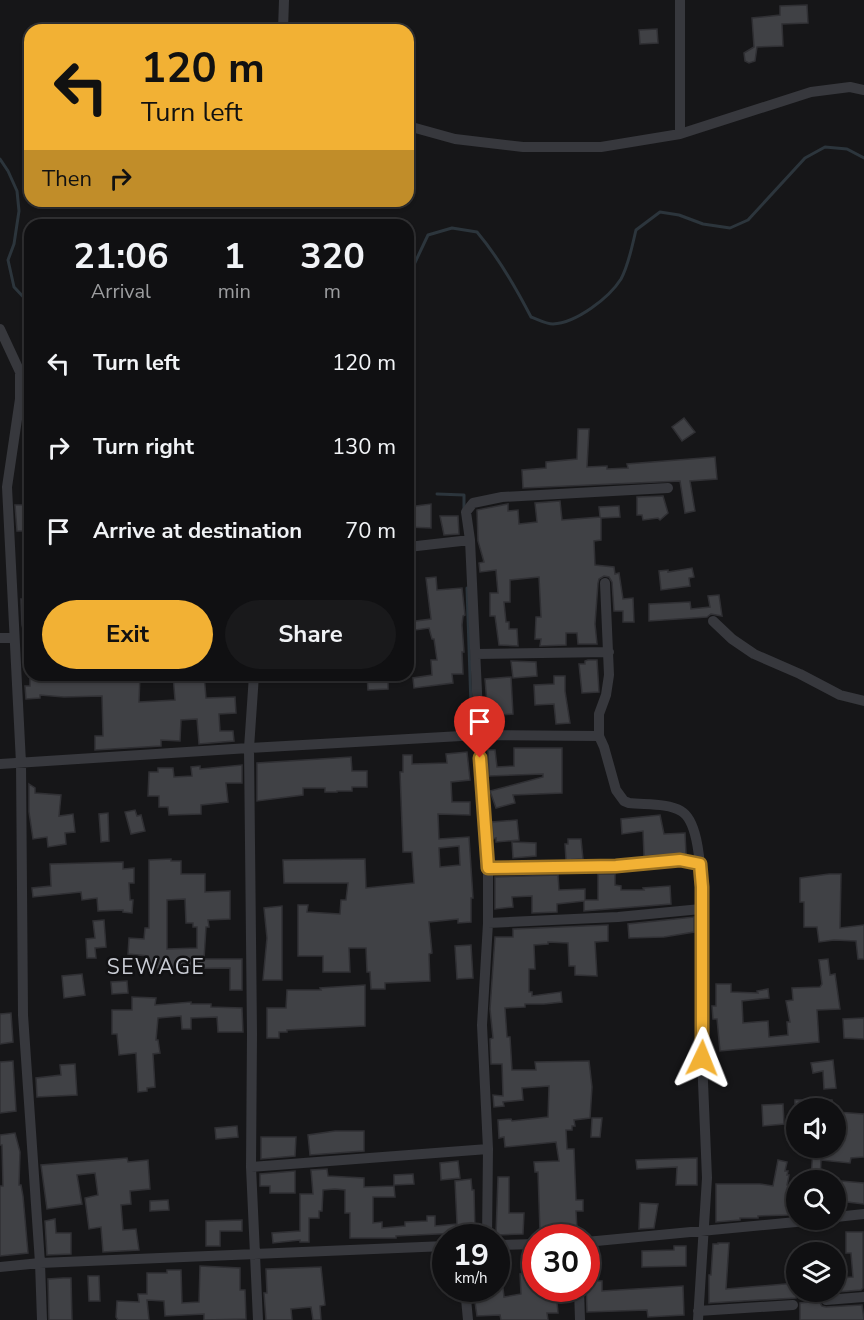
<!DOCTYPE html>
<style>
:root{--surface:#101012;--page:#19191b;--text:#f1f3f6;--muted:#9c9d9f;--line:#303032;--accent:#f2b134}
body{margin:0;font-family:"Nunito Sans",sans-serif;background:var(--page);color:var(--text);height:100vh;display:flex;flex-direction:column;font-size:22px;white-space:nowrap}
*{box-sizing:border-box;margin:0}
p{font-size:20px;color:var(--muted)}
.icon{flex:none;width:33px;height:33px;fill:none;stroke:currentColor;stroke-width:2;stroke-linecap:round;stroke-linejoin:round}
.map{position:relative;flex:1;overflow:hidden}
.panel{position:absolute;left:24px;top:219px;width:390px;height:462px;display:flex;flex-direction:column;background:var(--surface);border-radius:18px;box-shadow:0 2px 4px #0004,0 0 0 2px var(--line)}
.panel>*{flex:none}
.top-card{position:absolute;left:24px;top:24px;width:390px;height:183px;border-radius:18px;box-shadow:0 2px 4px #0004,0 0 0 2px var(--line);background:#f2b134;color:#111;overflow:hidden}
.tools{position:absolute;left:786px;top:1098px;display:grid;gap:12px}
.tools a{display:grid;place-items:center;width:60px;height:60px;border-radius:50%;background:var(--surface);box-shadow:0 2px 4px #0004,0 0 0 2px var(--line);font-size:30px}
.speed{position:absolute;left:432px;top:1224px;display:flex;gap:12px;font-size:30px;font-weight:700;text-align:center}
.speed>*{display:grid;place-content:center;width:78px;height:78px;border-radius:50%;background:var(--surface);box-shadow:0 2px 4px #0004,0 0 0 2px var(--line);line-height:1}
.speed small{font-size:15px;font-weight:400}
.speed .limit{border:9px solid #d22;background:#fff;color:#111}
.pin{position:absolute;display:grid;place-items:center;width:51px;height:51px;color:#fff;margin:-62px -26px;border-radius:50% 50% 50% 0;rotate:-45deg;box-shadow:0 0 6px #0007}
.pin .icon{rotate:45deg}
.me{position:absolute;width:66px;margin:-33px;rotate:2deg;stroke-linejoin:round;filter:drop-shadow(0 0 4px #0008)}
.turn{display:flex;align-items:center;gap:21px;height:126px;padding:0 18px;font-size:27px}
.turn .icon{width:78px;height:78px;stroke-width:2.5}
.turn b{display:block;font-size:42px;line-height:51px}
.then{display:flex;align-items:center;height:57px;padding:0 18px;background:#0003;gap:12px;font-size:22px}
.eta{display:flex;justify-content:space-evenly;align-items:center;height:102px;text-align:center}
.eta b{font-size:36px;font-weight:700;line-height:42px}
.action{display:flex;gap:12px;margin-top:auto;padding:12px 18px}
.action a{flex:1;height:69px;border-radius:36px;background:var(--accent);color:#111;font-size:24px;font-weight:700;line-height:69px;text-align:center}
.action a+a{background:var(--page);color:var(--text)}
ul{padding:0;list-style:none}
li{display:flex;align-items:center;gap:18px;height:84px;padding:0 18px}
li div{flex:1}
li b{display:block;font-size:22px}
li em{font-style:normal}
.map>svg:first-child{display:block}
</style>
<div class="map">
<svg width="864" height="1320" viewBox="0 0 864 1320">
<rect width="100%" height="100%" fill="#161618"/>
<g fill="none" stroke-linecap="round" stroke-linejoin="round">
<path stroke="#2c353c" stroke-width="3" d="M0,159L8,171L17,191L19,211L14,244L8,260L14,287L30,304
M408,288L411,271L428,235L452,228L477,232C499,258 515,286 531,317C537,319 546,324 553,324C576,323 609,298 621,279C629,264 632,246 636,230L660,212L679,215L703,224L730,228L748,220L805,158L825,147L847,149L864,158
M437,494L464,495V509
M467,588L471,706"/>
</g>
<path fill="#404145" stroke="#303034" stroke-width="1.5" fill-rule="evenodd" d="M807,5L808,23L782,24L783,46L757,47L755,61L749,63L745,61L744,53L754,47L752,18L780,15V6Z
M657,29L658,43L640,44L639,30Z
M684,418L695,432L682,441L672,427Z
M578,429H589L587,467L607,466V469L628,468L627,464L715,457L717,479L690,481L695,511L685,513L680,481L523,488L522,470L546,468V462L577,459Z
M663,496L668,513L660,520L658,518L643,520L642,515H637V497Z
M560,501L562,520L600,517L599,507L619,506L620,517L601,518V540L594,541L595,565L614,567L615,574L619,573L623,599L633,598L634,622H623V611H614L612,582L609,577L604,576L599,579L598,583L595,624L597,644H578L577,633H566V645L540,646L541,639H535L536,617H541L539,577L510,580V602H504L506,622H509V629H517L518,646L499,645L495,616H490V593H498L496,570L480,572L479,563L484,562L478,541L477,510L508,504V511L518,510L519,524L537,522L535,503Z
M431,504V528L408,527V507Z
M15,505H27L26,516H30V531H17Z
M440,516H458L459,534L444,535Z
M692,568L694,577L689,578L690,586L661,590L659,571L668,570V572Z
M436,577L437,590L462,588L465,615L463,616L462,625L464,652H462L463,674H452L453,683L414,688L413,678L432,675L431,660H437L434,639H432L429,628L408,631V622L431,619L426,578Z
M719,595L722,616L711,614L707,617L649,621V604L690,602L691,609L710,607L708,596Z
M21,599L30,600V632L24,633L22,625Z
M588,660H597L599,692L582,693L579,664H585V661Z
M511,661L536,662L537,676L513,678Z
M30,675H140L139,702L175,700L173,675H204L206,698L235,697L236,713L219,714L220,731H233L234,741L199,744L197,719L181,720L180,741L161,740V746L95,750V736H103L102,696L64,697L40,695V698L26,699L25,686H30Z
M367,675H388V689L368,690Z
M554,676H565V691L570,723L556,724L554,704L535,705L534,685L554,684Z
M511,677L513,714L488,716L485,679Z
M514,748H562V793L513,795L515,803L496,808L490,791L543,777V774L489,776L488,750H495L497,767L514,766Z
M467,752L470,780L451,782L452,802H470V815L438,814L439,839L469,837L473,898H471V922L458,923V919L429,922L432,953L429,954L430,981L385,983V989H371L370,972H367L366,948H349L350,972H323V956H298V905H308L307,912L340,914L341,900H346L348,883H284L283,860L365,859L366,888L414,883L412,852H403L400,772H403V755H412V764L447,763L446,754ZM459,846L460,865L440,867L439,848Z
M351,757L352,771H367V787H352V791H337V792H325V788H303V795L257,801V763Z
M242,765V783H226L228,802L201,805V814L169,815L168,807H159V796H148L149,772H158V768H173L174,777L192,776L191,767L200,766V769Z
M29,784L35,788V793L61,795L59,816L73,814L75,832L65,833L66,844L48,847L47,837L33,839L29,812Z
M135,810L137,816L141,815L145,831L131,834L125,812Z
M108,813L109,841L101,842L99,814Z
M660,815L664,834L685,833L686,854L644,856L643,831L622,834L621,819Z
M517,820L519,840L496,842V838L493,839L492,822Z
M568,839H581L583,859L566,860L565,844H568Z
M512,842L536,843V856L513,858Z
M171,859V861H181V874H205V892L230,891V919L208,920L209,927H206L204,959H242V990H230V968L148,969V956L128,954L129,938L144,939L145,928H149V860ZM185,899L186,923H193V927H197V948L167,949V900Z
M123,862V869L134,868V883H129L130,900H133L132,913L123,912V910L98,911L97,898L82,900L81,892L33,897L32,888L51,886L50,864Z
M598,874H615V885L621,886V890H644L643,888L670,886L671,904L584,911V901L557,904V912L532,913V896L512,897L513,907L495,909V877L558,875L559,890L585,889V900H598Z
M829,874H841L840,928L864,925V959H858L856,941L834,940L819,942L817,927H804V902H800V878Z
M282,906V980H263L267,938L264,908Z
M694,917V932L664,937L629,938L628,924Z
M104,920L106,947L95,948L96,958H87L86,939L95,938L93,921Z
M608,925V941L595,942L597,976L575,975V966H569L568,943L548,942V944L534,945L535,969H529V992H532V996L561,992L562,1002L544,1004H525V1007L505,1008L507,1037H510L512,1070H536L535,1062L589,1061L592,1087L590,1118L574,1120L575,1126H572V1130H566L567,1149H574L576,1200H583V1211H576L577,1230L540,1232L538,1172H535L534,1162L559,1161L556,1142L505,1147L504,1137L499,1138L498,1120L511,1119L512,1121L548,1117L549,1086L522,1088L523,1100L503,1102L504,1106L494,1107L493,1095L503,1096L502,1064H491L490,1039L493,1038L490,1009L495,937H513V929Z
M471,945L473,978L457,979L455,946Z
M828,959L830,975L835,974L840,1009L817,1010L819,1042L720,1051L717,1019H713L712,1006H716V984H731V992L758,993L757,991L768,989L769,998L742,1001L743,1023L768,1021L769,1037L788,1035L787,1022H790L786,1001L793,1000L792,988L820,987L822,984L819,960Z
M82,974L85,995L64,998L62,976Z
M127,981L128,993L112,994L111,982Z
M365,985V1026L287,1030V1032H279V1038H267V1008H286L287,990H321L320,988Z
M132,997L156,998L155,1005L191,1002V1004H211V1007L242,1008L243,1032H218L217,1017L191,1018V1029H182L181,1016L158,1018L156,1040H158L160,1053L153,1054L155,1087L147,1088V1091L138,1092L136,1053L119,1055L117,1034H112V1010H132Z
M11,1013L13,1042L0,1044V1014Z
M864,1018V1039L844,1038L843,1019Z
M833,1060L836,1088L824,1089L823,1071L813,1073L811,1063Z
M13,1061L16,1111L0,1113V1062Z
M75,1064L77,1095L37,1097L36,1078L61,1075L60,1065Z
M795,1100H832L833,1108H795Z
M783,1104L784,1124L763,1126L762,1105Z
M836,1112L864,1114V1157L851,1158L850,1163L821,1160L820,1180H811L813,1148H836L838,1126H836Z
M592,1118H602L600,1137H591Z
M237,1126L238,1137L216,1139L215,1128Z
M335,1131H364V1151L310,1155L308,1135Z
M15,1133L20,1152L19,1185H21L23,1196L28,1253L0,1256V1186H3L2,1145H0V1135Z
M261,1137H296L295,1156L261,1159Z
M127,1158L128,1162L148,1160L150,1189L130,1191L131,1204L121,1205L123,1230L136,1229L139,1250L103,1252L101,1227L89,1229L85,1198L98,1195L95,1173L77,1175L82,1204L47,1209L41,1165Z
M697,1158V1185H676L677,1167L637,1169L636,1160Z
M778,1160L787,1162L785,1171H788L787,1175H789L787,1185L796,1187L789,1215L758,1216V1218H740V1220L716,1222V1184H760L773,1186Z
M458,1161L460,1178L441,1180L440,1163Z
M327,1169L328,1176L364,1178V1187L394,1186L395,1197H373V1223L382,1222V1228L405,1226V1222L427,1221V1216H435V1226L457,1224L455,1181L471,1179L472,1190H474L475,1232L458,1235V1233L396,1236V1238H350V1213H345V1190L335,1189L323,1190L322,1211H319V1218H309V1242H300V1240L273,1243L272,1233L300,1231V1194H313L311,1170Z
M295,1171V1193H270V1186H260V1174Z
M413,1174L414,1184L394,1185V1175Z
M498,1177H509V1213H524L523,1234L496,1235Z
M841,1181L864,1183V1204L839,1201Z
M168,1200L169,1210L150,1211V1201Z
M640,1203L658,1204L654,1228L639,1229Z
M55,1219L56,1233H71V1254L47,1255L45,1221Z
M242,1220V1231H220V1246H206V1221Z
M846,1232H863V1288L861,1290L825,1293L820,1296L819,1301L822,1306L826,1307L862,1305L864,1320H800V1303L818,1301L817,1292H836V1278L853,1277L851,1253H846Z
M718,1243H729L726,1289L796,1283V1298L709,1303V1275H711L713,1244H718Z
M674,1246H686V1266L642,1267V1251L674,1250Z
M200,1266L240,1268V1290H245L246,1319L204,1320V1314L165,1316L164,1301L147,1300L149,1320H118L116,1317L117,1301L139,1302L138,1294H147V1273H167V1270H181L182,1303L199,1302Z
M321,1267L325,1305L320,1306L321,1320H313L311,1307L291,1309L292,1320H266L264,1293H267L266,1269Z
M529,1273L530,1280H535L536,1288H565V1292H572V1301L557,1302L558,1313H547L548,1320H501L500,1315L477,1316L473,1288H503L504,1297L521,1294L520,1274Z
M88,1276H99L100,1301H89Z
M63,1278H71L72,1320H49L48,1279Z
M586,1281H602V1291L683,1286L684,1315L648,1317L647,1310L587,1312Z"/>
<g fill="none" stroke-linecap="round" stroke-linejoin="round">
<path stroke="#37383d" stroke-width="10" d="M283,30L284,0
M408,126L455,139L523,147H601L680,134L811,92L850,87L864,90
M680,134V0
M0,329L20,372V399L7,487L21,763L23,1015L40,1263L42,1320
M408,547L470,540
M605,583L609,675L606,695L599,714V736L604,747L616,790L624,801L629,803C644,805 668,803 681,811C699,821 700,868 702,887V1058L707,1178L698,1320
M713,621L732,639L754,654L800,674L840,695L864,701
M0,638H14
M476,654L609,652
M254,675L249,748L479,735L599,736
M0,764L249,748L252,1034L251,1167L258,1320
M488,869L616,866L680,860L700,864
M488,923L618,917L701,909
M251,1167L488,1149
M836,1217L864,1214
M487,1238L488,1149L482,1025L488,923V869L479,735L470,540L466,512L473,503L502,497L668,488
M586,1242L817,1220
M496,1245L536,1244
M0,1267L40,1263L446,1246
M465,1288L468,1320
M579,1288L580,1320
M826,1300L864,1297
M698,1311L793,1305"/>
</g>
<g fill="none" stroke-linecap="round" stroke-linejoin="round">
<defs>
<path id="route" d="M480,758L488,868L616,866L680,860L700,864L702,887V1058"/>
</defs>
<use href="#route" stroke="#9d7322" stroke-width="15"/>
<use href="#route" stroke="#f2b134" stroke-width="10"/>
</g>
<g text-anchor="middle" stroke-width="5" stroke-linejoin="round" paint-order="stroke">
<g font-size="21" letter-spacing="1.5" fill="#c9ccd4" stroke="#111113">
<text x="156" y="974">SEWAGE</text>
</g>
</g>
</svg>
<div class="tools">
<a><svg class="icon" aria-label="sound" viewBox="0 0 24 24"><path d="M4 9h4l5-4v14l-5-4H4zM17 9q2 3 0 6"/></svg></a>
<a><svg class="icon" aria-label="search" viewBox="0 0 24 24"><circle cx="10" cy="10" r="6"/><path d="M15 15l6 6"/></svg></a>
<a><svg class="icon" aria-label="layers" viewBox="0 0 24 24"><path d="M12 4l9 5-9 5-9-5zM3 14l9 5 9-5"/></svg></a>
</div>
<div class="speed"><div>19<small>km/h</small></div><div class="limit">30</div></div>
<div class="pin" style="left:480px;top:758px;background:#d93025"><svg class="icon" aria-label="arrive" viewBox="0 0 24 24"><path d="M6 21V4h12l-3 4 3 4H6"/></svg></div>
<svg class="me" style="left:702px;top:1058px" viewBox="-20 -20 40 40"><path d="M0-17L14 15 0 8-14 15z" fill="#f2b134" stroke="#fff" stroke-width="4"/></svg>
<div class="top-card">
<div class="turn"><svg class="icon" aria-label="left" viewBox="0 0 24 24"><path d="M17 20v-9H6M10 6l-5 5 5 5"/></svg><div><b>120 m</b>Turn left</div></div>
<div class="then">Then<svg class="icon" aria-label="right" viewBox="0 0 24 24"><path d="M7 20v-9h11M14 6l5 5-5 5"/></svg></div>
</div>
<section class="panel">
<div class="eta">
<div><b>21:06</b><p>Arrival</p></div>
<div><b>1</b><p>min</p></div>
<div><b>320</b><p>m</p></div>
</div>
<ul>
<li><svg class="icon" aria-label="left" viewBox="0 0 24 24"><path d="M17 20v-9H6M10 6l-5 5 5 5"/></svg><div><b>Turn left</b></div><em>120 m</em></li>
<li><svg class="icon" aria-label="right" viewBox="0 0 24 24"><path d="M7 20v-9h11M14 6l5 5-5 5"/></svg><div><b>Turn right</b></div><em>130 m</em></li>
<li><svg class="icon" aria-label="arrive" viewBox="0 0 24 24"><path d="M6 21V4h12l-3 4 3 4H6"/></svg><div><b>Arrive at destination</b></div><em>70 m</em></li>
</ul>
<div class="action"><a>Exit</a><a>Share</a></div>
</section>
</div>
